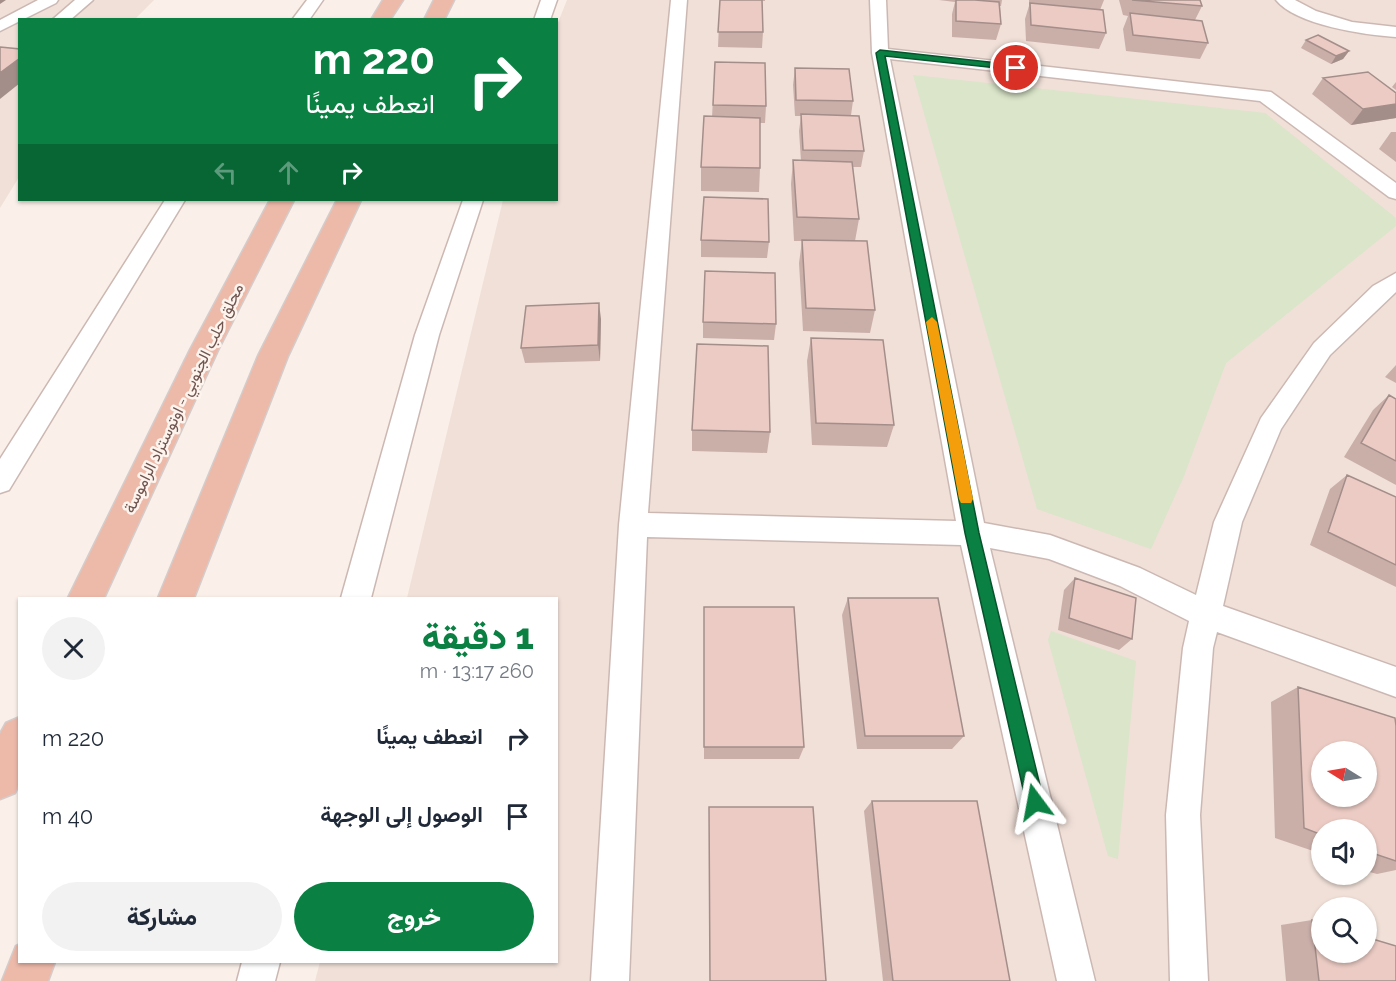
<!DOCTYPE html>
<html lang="ar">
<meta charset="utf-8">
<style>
:root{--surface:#fff;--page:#f2f2f3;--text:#1f2937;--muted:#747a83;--accent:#0b8043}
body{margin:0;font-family:Raleway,Vazirmatn,sans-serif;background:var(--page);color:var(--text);direction:rtl;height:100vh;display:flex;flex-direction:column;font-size:22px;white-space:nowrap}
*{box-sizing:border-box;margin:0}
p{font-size:20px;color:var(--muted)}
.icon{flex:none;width:33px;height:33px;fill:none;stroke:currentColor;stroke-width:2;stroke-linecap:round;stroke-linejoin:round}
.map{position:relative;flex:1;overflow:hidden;direction:ltr}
.details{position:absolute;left:18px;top:597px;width:540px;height:366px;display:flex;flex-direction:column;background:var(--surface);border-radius:0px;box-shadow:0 2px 4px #0004;direction:rtl}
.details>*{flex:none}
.banner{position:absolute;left:18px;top:18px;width:540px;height:183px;border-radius:0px;box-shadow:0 2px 4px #0004;direction:rtl;background:#0b8043;color:#fff;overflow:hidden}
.needle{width:39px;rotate:281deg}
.fabs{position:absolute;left:1311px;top:741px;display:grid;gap:12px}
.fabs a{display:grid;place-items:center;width:66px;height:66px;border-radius:50%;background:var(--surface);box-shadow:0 2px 4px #0004;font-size:30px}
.pin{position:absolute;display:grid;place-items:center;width:51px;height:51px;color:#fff;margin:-26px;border:3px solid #fff;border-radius:50%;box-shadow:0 2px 6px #0007}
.me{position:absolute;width:66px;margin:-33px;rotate:347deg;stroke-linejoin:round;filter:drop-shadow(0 0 4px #0008)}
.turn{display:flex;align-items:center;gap:21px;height:126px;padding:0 24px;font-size:27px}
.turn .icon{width:78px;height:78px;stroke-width:2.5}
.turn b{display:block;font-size:42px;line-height:51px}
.lanes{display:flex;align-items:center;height:57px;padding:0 24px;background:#0003;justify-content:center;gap:30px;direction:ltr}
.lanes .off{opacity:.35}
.round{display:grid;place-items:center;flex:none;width:63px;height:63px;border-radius:32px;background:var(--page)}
.head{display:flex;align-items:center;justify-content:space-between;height:102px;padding:0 24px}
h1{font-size:36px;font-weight:800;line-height:45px;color:var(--accent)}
.button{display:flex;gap:12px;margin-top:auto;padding:12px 24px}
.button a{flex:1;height:69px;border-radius:36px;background:var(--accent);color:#fff;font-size:24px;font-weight:800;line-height:69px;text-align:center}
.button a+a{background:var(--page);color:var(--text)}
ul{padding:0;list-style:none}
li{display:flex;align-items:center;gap:18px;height:78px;padding:0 24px}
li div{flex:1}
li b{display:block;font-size:22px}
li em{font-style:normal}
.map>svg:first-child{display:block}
</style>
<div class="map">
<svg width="1396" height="981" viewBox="0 0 1396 981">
<rect width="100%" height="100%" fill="#faefe9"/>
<path fill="#f0e0d8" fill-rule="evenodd" d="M0,0H154L135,19L20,20L19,177L0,208Z
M567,0H1396V981H315L320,962H556V598H407L503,200H556L557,25ZM1322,752H1366V796H1322ZM1322,830H1366V874H1322ZM1322,908H1366V952H1322Z"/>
<path fill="#dae5c9" d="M913,75L1265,113L1396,218V226L1226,363L1184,476L1151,549L1037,509Z
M1051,631L1136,661L1118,859L1108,856L1048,640Z"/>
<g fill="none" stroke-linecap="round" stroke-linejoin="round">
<defs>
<path id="minor" d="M38,0H58L56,3L0,31V20Z
M75,0H93L70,20H52Z
M307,0H323L309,20H292Z
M541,0H557L550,20H534Z
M671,0H687L648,513L956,521L872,53L870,0H886L888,49L1271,92L1396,183V199L1389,197L1260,101L890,59L984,523L1050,535L1140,568L1196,595L1214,522L1261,418L1314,343L1373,286L1396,273V292L1330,355L1281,429L1242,522L1223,606L1396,667V697L1217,632L1213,648L1200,815L1208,981H1170L1166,815L1183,648L1189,621L1120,586L1049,559L990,548L1095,981H1057L961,545L647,537L629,981H591L619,525Z
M1276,0H1295L1316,11L1352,22L1396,27V37C1365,35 1296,25 1276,0Z
M165,200H185L9,490L0,493V459Z
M463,200H483L439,335L371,598H341L415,335Z
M242,962H280L275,981H237Z"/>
<path id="trunk" d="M383,0H403L390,20H371Z
M434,0H454L444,20H424Z
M270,200H294L218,350L104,598H68L190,350Z
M337,200H361L288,356L194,598H158L258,356Z
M20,717V782L15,793L0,799V734L6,723Z
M20,944V962H55L48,981H2L16,946Z"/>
</defs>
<use href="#minor" stroke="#ccb8b3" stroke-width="3"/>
<use href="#trunk" stroke="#d4ccca" stroke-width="3"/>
<use href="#minor" fill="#fff" fill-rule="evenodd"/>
<use href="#trunk" fill="#edb9a9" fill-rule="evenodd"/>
</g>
<path fill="#caafa9" d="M720,0H765V1H762L763,32L762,48L718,47Z
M939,0H1002L1001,6H1000L1001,24L996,40L952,37V14L955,2Z
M1029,0H1104L1100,10L1106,33L1099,49L1026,41L1025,19L1029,6Z
M1119,0H1200L1202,6L1195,20L1208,43L1200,59L1126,51L1123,29L1128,16L1123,15Z
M1306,40L1349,51L1343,59L1331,64L1301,48Z
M715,62L766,106L765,123H760V168L759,192L701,191V167L712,117Z
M795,68L853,101L851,115L864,151L861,167H853L859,219L855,241L875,310L870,333L803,331L799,263L802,241H794L791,184L793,160L801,161L799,131L801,116H795L793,85Z
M1323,78L1396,93V118L1351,125L1312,94Z
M1396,82V90L1392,87Z
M1391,132H1396V162L1379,149Z
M701,240L769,242L767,258L701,257Z
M601,319L600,361L525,363L521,348Z
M703,322L776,324L774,340L703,338Z
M811,338L894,425L887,447L812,445L807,361Z
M1396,365V383L1385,377Z
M1389,395L1396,399V485L1344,457L1373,410Z
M692,430L770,432L767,453L692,451Z
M1347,475L1396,497V587L1310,545L1330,489Z
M1075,578L1132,639L1119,650L1058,630L1064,590Z
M848,598L964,736L952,749H857L842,615Z
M704,607L804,747L799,759H704Z
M1298,687L1396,726V870L1377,874L1366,871V830H1322V854L1275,838L1271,702Z
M872,801L1010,981H883L864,811Z
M709,807L826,981H710Z
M1312,920L1396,981H1286L1281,925Z"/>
<path fill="#a48e89" d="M0,0H6L0,4Z
M1349,51L1343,59L1331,64L1336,56Z
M20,58V83L0,99V73Z
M1396,104V118L1351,125L1363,109Z
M599,303L601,319L600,361L598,345Z"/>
<path fill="#ebcbc4" stroke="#a48e89" stroke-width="1.5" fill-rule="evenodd" d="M720,0H762L763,32H718Z
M956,0H975L999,2L1001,24L956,21Z
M1132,0H1200L1202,6Z
M1030,3L1103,10L1106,33L1031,25Z
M1130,13L1202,21L1208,43L1133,35Z
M1318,35L1349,51L1336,56L1306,40Z
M0,47L20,49V58L0,73Z
M715,62L765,63L766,106L713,105Z
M795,68L849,69L853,101L796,100Z
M1368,72L1396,93V104L1363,109L1323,78Z
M801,114L859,116L864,151L803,150Z
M704,116L760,118V168L701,167Z
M793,160L852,162L859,219L797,217Z
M704,197L768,199L769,242L701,240Z
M802,240L867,241L875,310L806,308Z
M705,271L775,273L776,324L703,322Z
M599,303L598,345L521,348L526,306Z
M811,338L883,340L894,425L816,423Z
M697,344L768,346L770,432L692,430Z
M1389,395L1396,399V461L1361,443Z
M1347,475L1396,497V565L1328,532Z
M1075,578L1136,598L1132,639L1069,618Z
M848,598H938L964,736H865Z
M704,607H794L804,747H704Z
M1298,687L1395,718L1396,726V861L1366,851V830H1322V835L1304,828ZM1322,752H1366V796H1322Z
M872,801H977L1010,981H893Z
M709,807H813L826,981H710Z
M1312,920L1322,923V952H1366V937L1396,946V981H1319Z"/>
<path fill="#0b8043" stroke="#07532c" stroke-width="1.5" d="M880,50L1016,65L1020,68L1016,70L885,56L979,533L1044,802L1041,808L1035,810L1029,808L1026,802L965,533L876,53Z"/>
<path fill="#f59e0b" d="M932,317L937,322L973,499L971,503H961L959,499L926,322Z"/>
<g text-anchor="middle" stroke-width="5" stroke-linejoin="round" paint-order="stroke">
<g font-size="16" fill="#705450" stroke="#fdf4ee">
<text transform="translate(183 398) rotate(-64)" y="6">محلق حلب الجنوبي - اوتوستراد الراموسة</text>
</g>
</g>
</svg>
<div class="fabs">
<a><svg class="needle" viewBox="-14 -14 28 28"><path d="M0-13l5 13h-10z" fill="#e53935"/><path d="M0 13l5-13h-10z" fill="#747a83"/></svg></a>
<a><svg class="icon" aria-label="sound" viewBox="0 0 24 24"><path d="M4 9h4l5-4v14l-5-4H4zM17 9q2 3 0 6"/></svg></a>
<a><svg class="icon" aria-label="search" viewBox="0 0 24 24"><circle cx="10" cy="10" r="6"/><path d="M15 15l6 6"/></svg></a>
</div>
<div class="pin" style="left:1016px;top:68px;background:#d93025"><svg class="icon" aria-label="arrive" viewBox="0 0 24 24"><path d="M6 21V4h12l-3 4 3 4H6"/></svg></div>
<svg class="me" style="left:1035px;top:802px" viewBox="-20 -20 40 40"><path d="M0-17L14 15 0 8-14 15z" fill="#0b8043" stroke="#fff" stroke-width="4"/></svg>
<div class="banner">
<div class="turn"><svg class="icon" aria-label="right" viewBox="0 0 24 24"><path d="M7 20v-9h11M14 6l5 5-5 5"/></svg><div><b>220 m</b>انعطف يمينًا</div></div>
<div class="lanes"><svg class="icon off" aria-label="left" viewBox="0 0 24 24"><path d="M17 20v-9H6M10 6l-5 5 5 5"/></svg><svg class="icon off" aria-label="ahead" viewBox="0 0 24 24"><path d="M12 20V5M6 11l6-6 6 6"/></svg><svg class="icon" aria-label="right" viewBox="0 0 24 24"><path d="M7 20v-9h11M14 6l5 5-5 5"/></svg></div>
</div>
<section class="details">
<div class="head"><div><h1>1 دقيقة</h1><p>260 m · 13:17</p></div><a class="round"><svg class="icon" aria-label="close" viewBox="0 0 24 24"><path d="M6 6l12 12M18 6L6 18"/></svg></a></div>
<ul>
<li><svg class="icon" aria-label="right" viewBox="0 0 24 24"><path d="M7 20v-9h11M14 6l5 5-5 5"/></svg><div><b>انعطف يمينًا</b></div><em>220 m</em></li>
<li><svg class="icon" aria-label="arrive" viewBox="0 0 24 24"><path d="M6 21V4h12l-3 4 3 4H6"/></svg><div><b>الوصول إلى الوجهة</b></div><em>40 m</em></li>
</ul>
<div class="button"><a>خروج</a><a>مشاركة</a></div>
</section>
</div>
